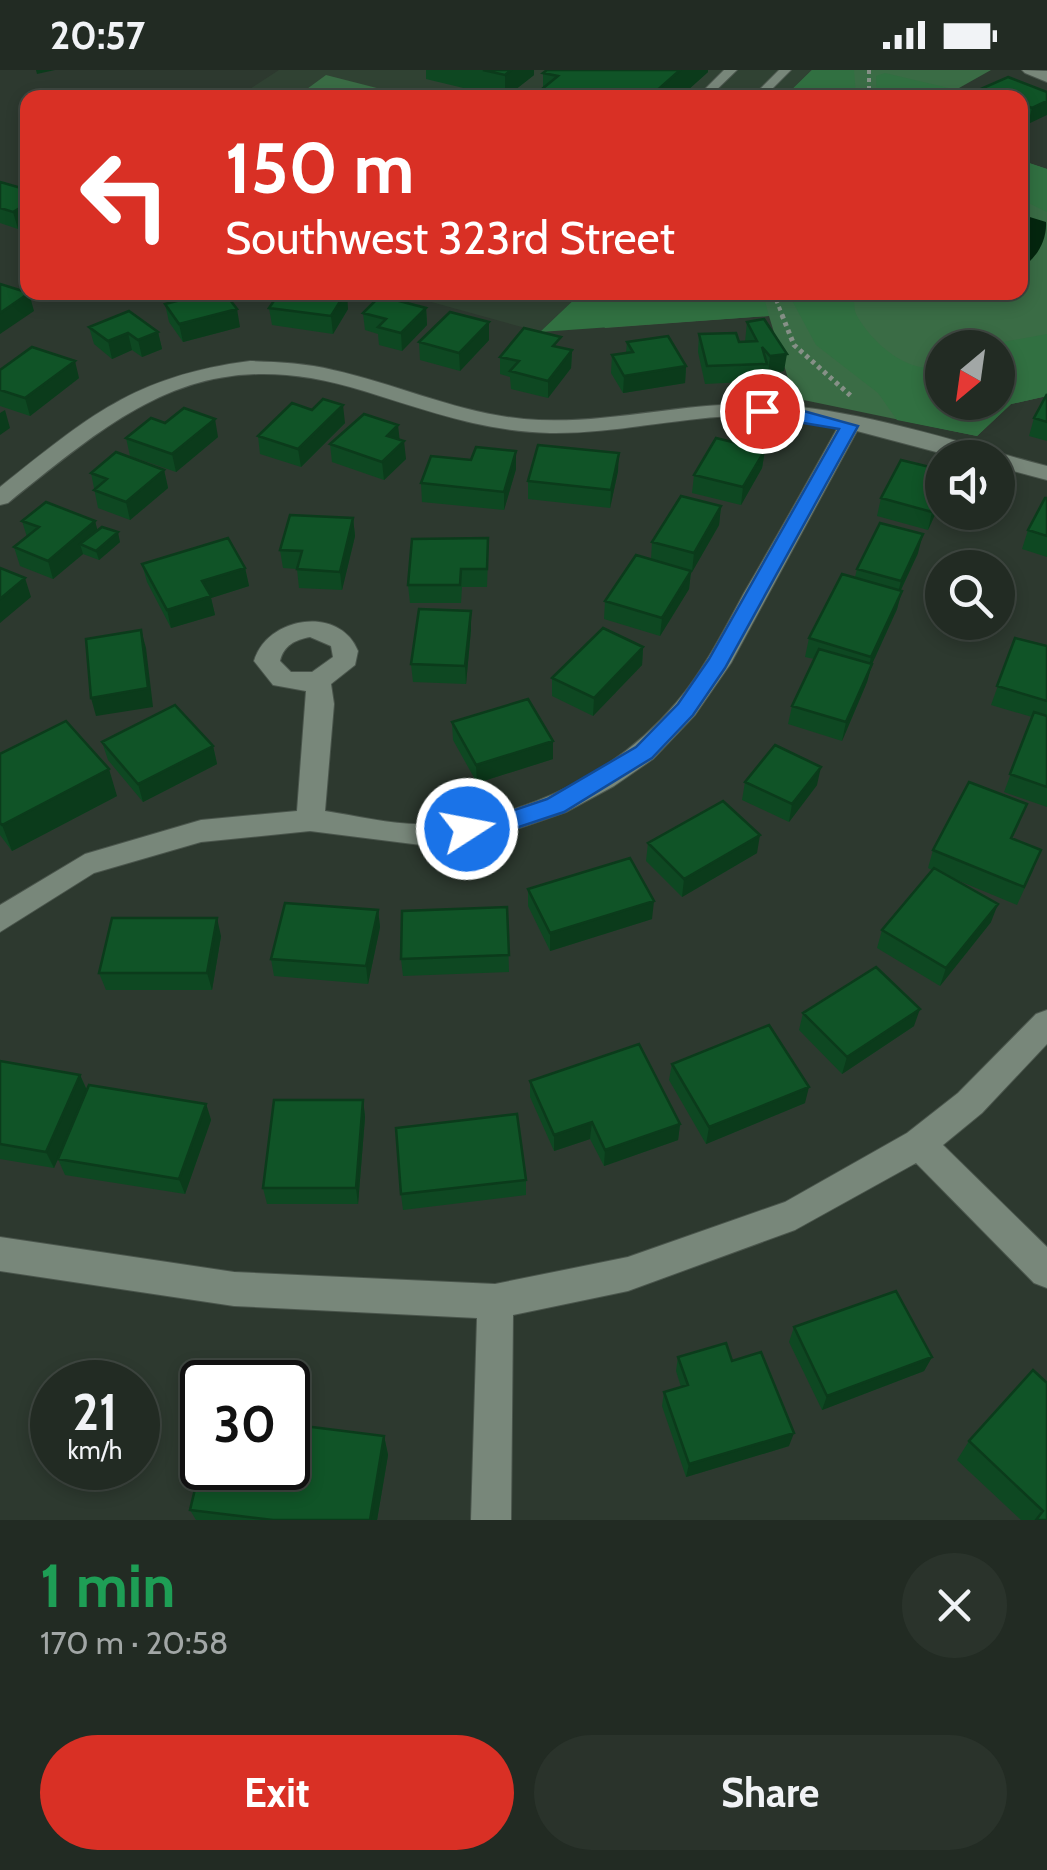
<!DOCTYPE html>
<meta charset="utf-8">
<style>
:root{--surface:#222b23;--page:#2a332b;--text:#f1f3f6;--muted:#a2a7a6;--line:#3f4741;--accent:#d93025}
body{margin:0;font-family:Cabin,sans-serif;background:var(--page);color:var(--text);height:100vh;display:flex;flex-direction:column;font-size:38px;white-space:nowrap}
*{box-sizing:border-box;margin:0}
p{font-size:32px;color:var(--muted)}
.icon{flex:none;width:55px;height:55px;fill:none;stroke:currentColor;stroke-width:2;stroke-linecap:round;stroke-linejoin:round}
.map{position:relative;height:1450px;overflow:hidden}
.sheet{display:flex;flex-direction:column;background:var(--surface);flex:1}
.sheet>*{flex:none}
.hud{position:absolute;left:20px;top:20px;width:1008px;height:210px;border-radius:20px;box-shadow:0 5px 15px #0003,0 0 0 2px var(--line);background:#d93025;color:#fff;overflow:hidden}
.needle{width:65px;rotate:209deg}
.buttons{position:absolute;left:925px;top:260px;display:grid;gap:20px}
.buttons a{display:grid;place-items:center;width:90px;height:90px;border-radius:50%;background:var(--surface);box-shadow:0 5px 15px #0003,0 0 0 2px var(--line);font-size:50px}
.speed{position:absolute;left:30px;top:1290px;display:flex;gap:20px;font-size:50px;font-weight:700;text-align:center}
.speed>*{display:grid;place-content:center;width:130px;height:130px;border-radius:50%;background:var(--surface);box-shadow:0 5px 15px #0003,0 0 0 2px var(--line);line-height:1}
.speed small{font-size:25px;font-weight:400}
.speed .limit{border:5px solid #111;border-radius:15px;background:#fff;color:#111}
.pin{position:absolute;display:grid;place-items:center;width:85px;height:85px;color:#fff;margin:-42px;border:5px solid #fff;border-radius:50%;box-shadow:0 2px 10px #0007}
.me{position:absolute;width:110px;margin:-55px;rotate:79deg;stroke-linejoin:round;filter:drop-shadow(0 0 8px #0008)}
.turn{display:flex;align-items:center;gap:35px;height:210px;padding:0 40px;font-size:45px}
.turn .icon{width:130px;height:130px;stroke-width:2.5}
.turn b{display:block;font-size:70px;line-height:85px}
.round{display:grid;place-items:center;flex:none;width:105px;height:105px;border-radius:52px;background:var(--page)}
.head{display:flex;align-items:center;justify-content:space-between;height:170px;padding:0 40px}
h1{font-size:60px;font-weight:700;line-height:75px;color:#1e9e55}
.primary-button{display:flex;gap:20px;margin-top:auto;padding:20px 40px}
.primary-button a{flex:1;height:115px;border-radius:60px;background:var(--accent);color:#fff;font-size:40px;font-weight:700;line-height:115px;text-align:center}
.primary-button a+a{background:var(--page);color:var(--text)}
.status{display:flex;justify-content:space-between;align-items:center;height:70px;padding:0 50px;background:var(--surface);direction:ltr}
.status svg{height:28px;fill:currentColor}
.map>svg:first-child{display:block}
</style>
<div class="status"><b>20:57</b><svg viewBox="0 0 49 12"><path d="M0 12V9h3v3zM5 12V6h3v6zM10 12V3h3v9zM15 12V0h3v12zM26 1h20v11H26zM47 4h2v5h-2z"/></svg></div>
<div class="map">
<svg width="1047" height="1450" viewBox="0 0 1047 1450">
<rect width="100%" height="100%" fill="#2d392f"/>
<path fill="#304233" d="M279,0H812L784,28H236Z
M399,223H581L540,262Z"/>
<path fill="#3a6c45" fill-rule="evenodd" d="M812,0H991L943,27L784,28Z
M326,5L412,27H296Z
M1020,90L1047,99V326L1011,334L977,366L794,328L769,246L605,258L581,223L1020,222ZM942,278H998V332H942Z"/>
<path fill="#317041" d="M812,0H854L856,27H784Z
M885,3L957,20L943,27H877L876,6Z
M1020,90L1047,99V142L1020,129Z
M581,223H763L769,246L540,262Z
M788,223H853C855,230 853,239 857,246C873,274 910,306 942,296V332H998V278L976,277L1047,264V326L1011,334L977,366L897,350L878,323L816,275Z"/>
<path fill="#04260e" d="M1020,144L1046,152C1047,171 1036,189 1020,199Z"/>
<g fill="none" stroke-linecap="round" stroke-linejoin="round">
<defs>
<path id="service" d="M724,0H737L708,28H696Z
M779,0H791L763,28H751Z"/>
<path id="minor" d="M1022,0L1047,1V12L1025,3Z
M250,291C278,292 306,293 333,300C397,314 458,343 524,349C603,356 680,332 759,334C855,337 955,372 1047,396V410L998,397V388H959L857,361L731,593L695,645L653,689L614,716L566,742L514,760L429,776L310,761L201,772L94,803L0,862V835L85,784L201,750L297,741L306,621L273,615L254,591C267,546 340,535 358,581L355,595L331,614L334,634L325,741C359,746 396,756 430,754C523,750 617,703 676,633C704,600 724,560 744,523C776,468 807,413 838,357C803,350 767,345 732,346C671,349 611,364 550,363C485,362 425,340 364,321C204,271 126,338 8,433L0,435V417C88,347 134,306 250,291ZM310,567L331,576L333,587L312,602H291L280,591C284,575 295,570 310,567Z
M1047,940V974L982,1043L943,1075L1047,1177V1218L1034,1213L916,1093L795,1160L628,1221L513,1245L511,1450H471L477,1248L234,1236L0,1201V1167L234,1202L495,1214L628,1187L785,1132L907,1063L958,1023L1036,944Z"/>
</defs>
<use href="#service" stroke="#4a554c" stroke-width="2"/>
<use href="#minor" stroke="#4a554c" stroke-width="2"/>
<path stroke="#869087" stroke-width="4" stroke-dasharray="4 4" stroke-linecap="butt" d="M869,0V28
M773,222L783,247"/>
<path stroke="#869087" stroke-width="5" stroke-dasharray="4 4" stroke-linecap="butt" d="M782,245L794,275L851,326"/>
<use href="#service" fill="#78877a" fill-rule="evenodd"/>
<use href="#minor" fill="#78877a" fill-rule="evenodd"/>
</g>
<path fill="#0e4822" d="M426,0H534V5L505,28L426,9Z
M547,0H708V2L679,28H531L543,18V3Z
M983,18L1047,22L1028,54L1020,51V28H981Z
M0,112L28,120L18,159L0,153Z
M165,234L240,257L183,272L169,252Z
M269,238L348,239L333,264L272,255Z
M426,238L427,255L402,281L379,275L378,264L365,260L363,243Z
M489,252V270L460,301L420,290L419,272Z
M747,252L784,301L768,304L766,302L764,311L705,314L698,282L699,264L739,272H745Z
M89,257L158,262L162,279L142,287L132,280L112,289L94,274Z
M627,272L686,296L685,313L623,323L611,303L612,285L626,283Z
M561,278L572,280L571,298L548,328L511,319L510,307L500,304V287Z
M0,300L79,308L30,346L0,336Z
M1047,324V371L1029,366L1034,348Z
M312,340L345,353L301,397L260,384L258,366Z
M218,367L176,402L130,386L126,368Z
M399,370L406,389L384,410L332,392L330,374Z
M765,380L762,398L741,435L692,423L694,405Z
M516,399L504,440L422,432L421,413Z
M164,400L168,418L130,450L98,438L91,403Z
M618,401L610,438L528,429V411Z
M881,428L942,429L928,460L877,446Z
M1047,428V487L1022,479L1028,460Z
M721,436L719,455L692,502L691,501L689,519L660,566L604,549L605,531L651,489L652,472Z
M353,448L355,466L342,520L299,518L297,499L283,498L280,480Z
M22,451H95L97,460L120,472L99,490L83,484L53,509L20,496L14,477L27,467Z
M918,483L901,520L897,539L872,594L867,612L842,671L788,654L792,636L814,589L805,587L809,568L855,507L857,499Z
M488,487L487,517H462L461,533H410L408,515Z
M142,494L245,498L249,516L211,528L215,545L171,558L147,512Z
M471,559L466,614L413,612L411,594Z
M1015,568L1047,576V737L1004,722L1032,647L991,635Z
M643,577L642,595L593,646L552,626V608Z
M452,652L553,689L477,713L453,670Z
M102,672L213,676L217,694L143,732L108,690Z
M0,684L117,726L12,781L0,765Z
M745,712L817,715L789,752L742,730Z
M1020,752L1012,769L1034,798L1017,835L952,808L991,852L940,916L877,878L882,860L932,800L928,798L933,780Z
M648,773L757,783L682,827L646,791Z
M528,819L652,849L550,881L528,836Z
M507,837L509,902L403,906L401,889Z
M378,840L380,857L368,914L274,906L271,889Z
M221,866L212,920H106L99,903Z
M803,943L914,956L842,1004L799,960Z
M0,991L80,1005L87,1020L206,1034L211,1050L185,1124L65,1105L58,1089L54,1098L0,1089Z
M672,994L805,1033L706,1074L669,1010Z
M530,1011L680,1054L678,1070L604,1096L590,1069L554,1081L530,1027Z
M363,1030L365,1047L358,1134H267L263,1118Z
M526,1110V1125L403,1140L401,1124Z
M794,1257L932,1287L924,1301L822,1340L789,1272Z
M678,1287L732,1291L789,1376L686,1407L662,1336L664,1322L681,1317L676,1301Z
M1047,1313V1450H1021L957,1390L969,1371Z
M384,1366L388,1385L377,1450H196L190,1440Z"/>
<path fill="#0b3b1b" d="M36,0H55L37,4Z
M511,0H534V5L505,28V5Z
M680,0H708V2L679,28H653V24Z
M1047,31V45L1028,54L1032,38Z
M28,133V153L18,159L13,142Z
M347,222L348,239L333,264L331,246Z
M29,223L34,241L0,264V243Z
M426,238L427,255L402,281L401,263Z
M237,239L240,257L183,272L179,254Z
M489,252V270L460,301L459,283Z
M158,262L162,279L142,287L138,270Z
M128,263L132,280L112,289L108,271Z
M572,280L571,298L548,328V311Z
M787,284L784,301L768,304L770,286Z
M75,291L79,308L30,346L25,328Z
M686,296L685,313L623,323L624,306Z
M343,335L345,353L301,397L298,379Z
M5,340L10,358L0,365V343Z
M215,349L218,367L176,402L172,384Z
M398,355L400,373L387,366Z
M404,371L406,389L384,410L382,392Z
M765,380L762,398L741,435L743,417Z
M516,381V399L504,440V422Z
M619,383L618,401L610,438L611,420Z
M164,400L168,418L130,450L126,432Z
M942,420V429L928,460L932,442Z
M721,436L719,455L692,502L694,483Z
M353,448L355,466L342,520L340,502Z
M95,451L100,470L80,474L83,484L53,509L48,491Z
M118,462L120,472L99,490L96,481Z
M923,464L918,483L896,530L901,511Z
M245,498L249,516L211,528L215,545L171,558L167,540L202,511Z
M691,501L689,519L660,566L662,548Z
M25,508L31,527L0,553V529Z
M902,521L897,539L867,605L871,587Z
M471,541V559L466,614L465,596Z
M141,560L146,578L153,637L96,646L91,628Z
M643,577L642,595L593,646L594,628Z
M872,594L867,612L842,671L846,652Z
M553,671V689L477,713L476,695Z
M213,676L217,694L143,732L138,714Z
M821,697L817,715L789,752L792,734Z
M109,699L117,726L12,781L2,755Z
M760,765L757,783L682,827L684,809Z
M654,831L652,849L550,881V863Z
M998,834L991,852L940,916L946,898Z
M378,840L380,857L368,914L366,896Z
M217,848L221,866L212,920L207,903Z
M920,939L914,956L842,1004L847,987Z
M80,1005L87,1021L54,1098L46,1082Z
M809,1017L805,1033L706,1074L709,1057Z
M363,1030L365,1047L358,1134L356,1118Z
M206,1034L211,1050L185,1124L179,1109Z
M592,1052L590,1069L554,1081V1065Z
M680,1054L678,1070L604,1096L605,1080Z
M932,1287L924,1301L822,1340L827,1326Z
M794,1363L789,1376L686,1407L689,1394Z
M384,1366L388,1385L377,1450H370Z"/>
<path fill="#105427" stroke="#0b3b1b" stroke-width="2.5" d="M483,0H511L505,5Z
M547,0H680L653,24L643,21L636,28H531L558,6L543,3Z
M1008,7L1047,22V31L1032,38L1020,33V28H1006L983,18Z
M0,112L28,120V133L13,142L0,138Z
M0,214L29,223L0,243Z
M212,222H224L237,239L179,254L165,234Z
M280,222H346L331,246L269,238Z
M380,226L426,238L401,263L378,257L386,249L363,243Z
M129,241L158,262L138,270L128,263L108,271L89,257Z
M450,242L489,252L459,283L419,272Z
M764,249L787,284L770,286L762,277L767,294L707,296L699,264L736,263L739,272L757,271L747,252Z
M524,258L561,267L553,276L572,280L548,311L510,301L519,291L500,287Z
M668,266L686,296L624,306L612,285L633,282L627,272Z
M32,277L75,291L25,328L0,320V300Z
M1047,324V352L1034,348Z
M323,329L343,335L298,379L258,366L292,333L312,340Z
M184,338L215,349L172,384L126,368L151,348L165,353Z
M364,344L398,355L387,366L404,371L382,392L330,374Z
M716,368L765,380L743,417L694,405Z
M538,375L619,383L611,420L528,411Z
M476,377L516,381L504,422L421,413L431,386L471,390Z
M116,382L164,400L126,432L94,420L107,409L91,403Z
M901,390L942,400V420L932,442L881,428Z
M681,426L721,436L694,483L652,472Z
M1045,428H1047V466L1028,460Z
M46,432L95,451L48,491L14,477L39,457L22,451Z
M290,445L353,448L340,502L297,499L302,481L280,480Z
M880,453L923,464L901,511L857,499Z
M102,457L118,462L96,481L80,474Z
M228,468L245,498L202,511L211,526L167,540L142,494Z
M488,468L487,499H461L460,515H408L412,469Z
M636,485L691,501L662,548L605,531Z
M0,498L25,508L0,529Z
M842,504L902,521L871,587L809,568Z
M419,539L471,541L465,596L411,594Z
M603,558L643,577L594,628L552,608Z
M141,560L148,618L91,628L86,569Z
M1015,568L1047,576V631L997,616Z
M819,579L872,594L846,652L792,636Z
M528,629L553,671L476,695L452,652Z
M175,635L213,676L138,714L102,672Z
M1034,642L1047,646V717L1010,704Z
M66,651L109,699L2,755L0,753V684Z
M775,675L821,697L792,734L745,712Z
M969,712L1027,734L1011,768L1041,780L1024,817L933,780Z
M723,731L760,765L684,809L648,773Z
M630,788L654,831L550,863L528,819Z
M934,798L998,834L946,898L882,860Z
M285,833L378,840L366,896L271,889Z
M507,837L509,885L401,889L402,841Z
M112,848H217L207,903H99Z
M876,897L920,939L847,987L803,943Z
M769,955L809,1017L709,1057L672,994Z
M639,974L680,1054L605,1080L592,1052L554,1065L530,1011Z
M0,991L80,1005L46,1082L0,1074Z
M89,1015L206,1034L179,1109L58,1089Z
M274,1030H363L356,1118H263Z
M517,1044L526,1110L401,1124L396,1058Z
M896,1221L932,1287L827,1326L794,1257Z
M726,1273L732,1291L761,1282L794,1363L689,1394L664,1322L688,1315L678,1287Z
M1033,1300L1047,1313V1450H1036L1043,1441L969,1371Z
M288,1354L384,1366L370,1450H273L190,1440L202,1390V1398H288Z"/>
<path fill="#1a73e8" stroke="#114b97" stroke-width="2.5" d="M762,336L789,337L858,356L725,598L693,645L652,688L564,742L504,762L467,768L459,765L455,759L459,753L503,744L547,729L636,677L678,634L709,589L839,359L756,345V337Z"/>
</svg>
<div class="buttons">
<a><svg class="needle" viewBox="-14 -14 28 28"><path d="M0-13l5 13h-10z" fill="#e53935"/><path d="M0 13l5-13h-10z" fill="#a2a7a6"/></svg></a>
<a><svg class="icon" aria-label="sound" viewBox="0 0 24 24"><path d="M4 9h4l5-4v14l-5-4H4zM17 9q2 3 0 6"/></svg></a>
<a><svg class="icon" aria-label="search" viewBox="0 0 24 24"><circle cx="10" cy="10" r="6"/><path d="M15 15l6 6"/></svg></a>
</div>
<div class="speed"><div>21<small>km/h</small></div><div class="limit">30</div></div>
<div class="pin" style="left:762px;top:341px;background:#d93025"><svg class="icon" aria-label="arrive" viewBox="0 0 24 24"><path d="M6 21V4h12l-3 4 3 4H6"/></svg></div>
<svg class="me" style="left:467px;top:759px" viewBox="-20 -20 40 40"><circle r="17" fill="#1a73e8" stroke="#fff" stroke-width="3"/><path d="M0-11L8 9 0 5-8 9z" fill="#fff"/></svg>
<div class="hud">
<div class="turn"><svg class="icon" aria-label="left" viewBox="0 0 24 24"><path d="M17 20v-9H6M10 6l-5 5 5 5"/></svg><div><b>150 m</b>Southwest 323rd Street</div></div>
</div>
</div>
<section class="sheet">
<div class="head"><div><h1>1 min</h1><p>170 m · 20:58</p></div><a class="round"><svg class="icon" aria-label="close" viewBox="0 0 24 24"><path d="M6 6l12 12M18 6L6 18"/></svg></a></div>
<div class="primary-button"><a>Exit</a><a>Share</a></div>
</section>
